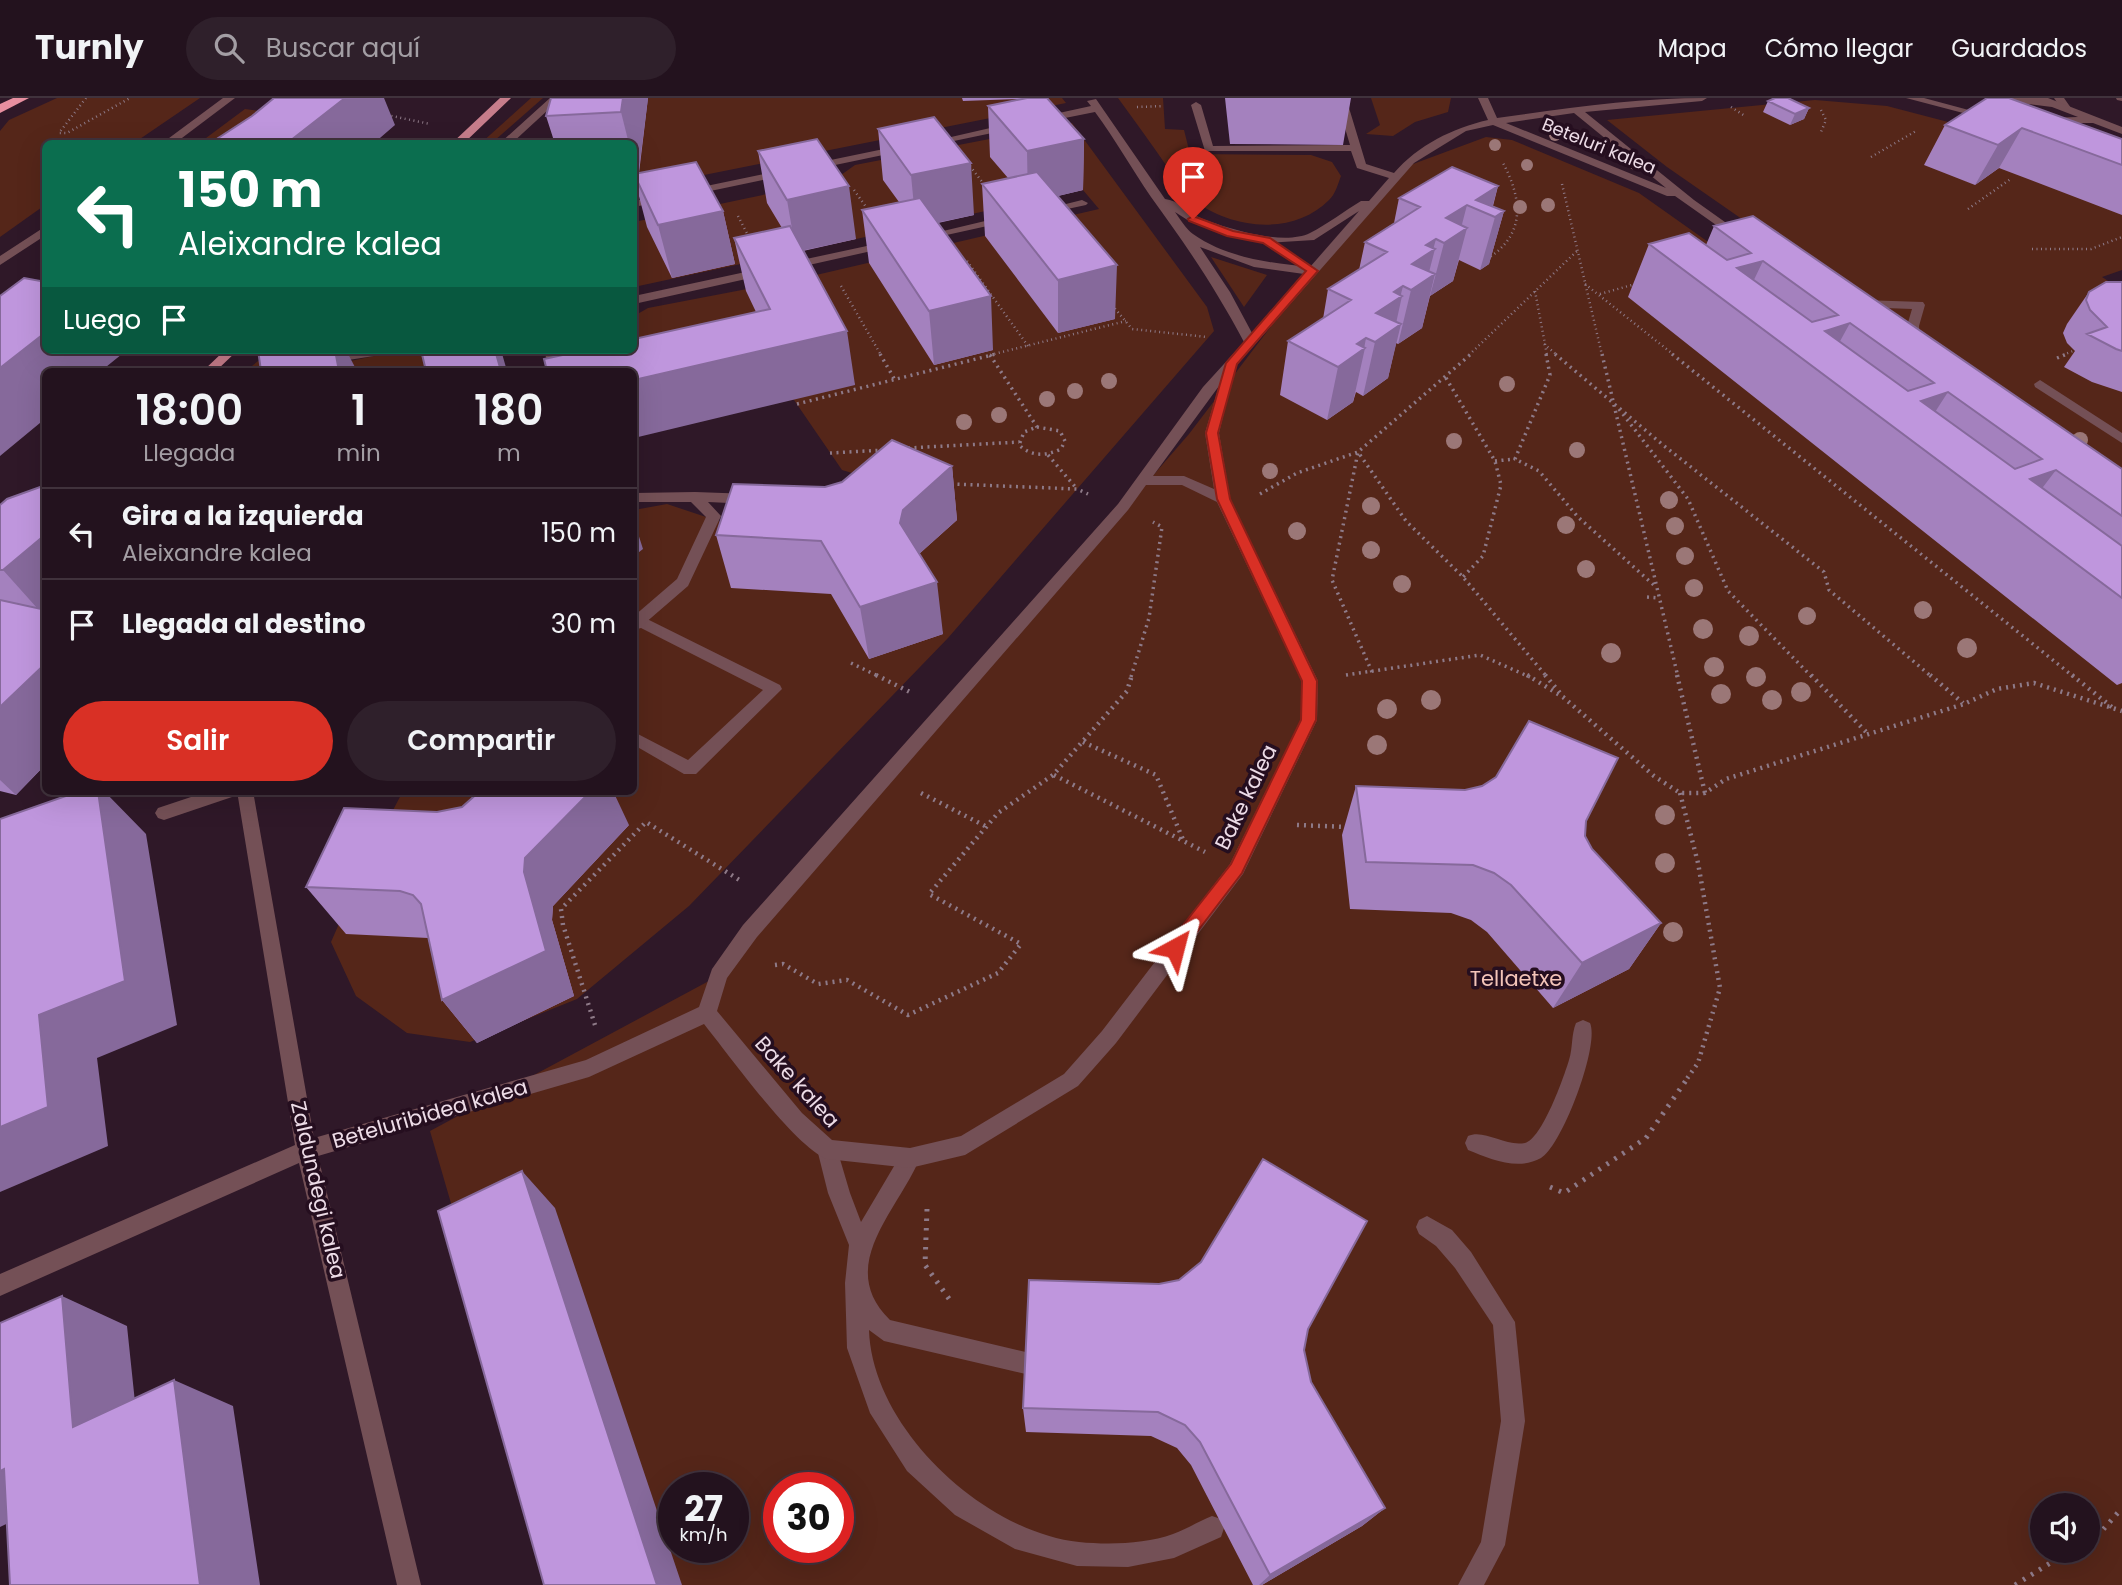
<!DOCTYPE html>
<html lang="es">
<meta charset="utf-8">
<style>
:root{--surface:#23121e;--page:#2f202b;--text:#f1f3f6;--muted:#a39ea4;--line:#40323c;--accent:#d93025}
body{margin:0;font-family:Poppins,sans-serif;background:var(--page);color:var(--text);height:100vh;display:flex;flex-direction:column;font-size:26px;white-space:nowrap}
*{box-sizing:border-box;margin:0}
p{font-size:23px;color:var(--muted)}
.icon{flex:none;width:38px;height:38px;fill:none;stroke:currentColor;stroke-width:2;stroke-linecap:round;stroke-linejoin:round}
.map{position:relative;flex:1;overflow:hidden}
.drawer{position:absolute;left:42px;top:270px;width:595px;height:427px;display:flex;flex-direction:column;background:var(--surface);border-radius:10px;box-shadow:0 7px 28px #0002,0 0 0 2px var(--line)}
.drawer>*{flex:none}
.guide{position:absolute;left:42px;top:42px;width:595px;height:214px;border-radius:10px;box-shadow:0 7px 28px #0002,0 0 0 2px var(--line);background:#0b6e4f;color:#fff;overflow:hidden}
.tools{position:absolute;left:2030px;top:1395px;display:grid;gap:14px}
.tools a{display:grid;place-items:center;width:70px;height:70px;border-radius:50%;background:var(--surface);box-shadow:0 7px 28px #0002,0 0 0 2px var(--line);font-size:35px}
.speed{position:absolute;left:658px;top:1374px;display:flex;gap:14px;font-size:35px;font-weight:700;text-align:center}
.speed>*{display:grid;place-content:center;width:91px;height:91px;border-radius:50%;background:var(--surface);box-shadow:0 7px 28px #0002,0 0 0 2px var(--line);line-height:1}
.speed small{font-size:18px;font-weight:400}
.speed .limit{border:10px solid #d22;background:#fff;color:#111}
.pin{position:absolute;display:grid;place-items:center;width:60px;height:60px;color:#fff;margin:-72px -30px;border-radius:50% 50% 50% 0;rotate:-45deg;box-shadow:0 0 7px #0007}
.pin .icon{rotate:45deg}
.me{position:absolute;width:77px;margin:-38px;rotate:38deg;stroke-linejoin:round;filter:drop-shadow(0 0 5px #0008)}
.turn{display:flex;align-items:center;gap:24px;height:147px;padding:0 21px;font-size:32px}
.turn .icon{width:91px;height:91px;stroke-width:2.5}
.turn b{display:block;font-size:49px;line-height:60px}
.then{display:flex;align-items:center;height:66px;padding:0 21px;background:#0003;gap:14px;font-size:26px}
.eta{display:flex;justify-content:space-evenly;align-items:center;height:119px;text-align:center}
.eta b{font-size:42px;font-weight:600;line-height:49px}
.cta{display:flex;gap:14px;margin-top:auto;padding:14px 21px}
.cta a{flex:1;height:80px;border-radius:42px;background:var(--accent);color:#fff;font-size:28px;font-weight:600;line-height:80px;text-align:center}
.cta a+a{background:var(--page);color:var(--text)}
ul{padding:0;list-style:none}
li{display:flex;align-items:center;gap:21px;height:91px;padding:0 21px;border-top:2px solid var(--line)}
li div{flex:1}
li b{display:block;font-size:26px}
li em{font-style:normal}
header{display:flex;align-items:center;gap:42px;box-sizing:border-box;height:98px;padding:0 35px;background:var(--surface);border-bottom:2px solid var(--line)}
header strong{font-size:33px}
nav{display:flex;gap:38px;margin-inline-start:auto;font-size:24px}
.search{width:490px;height:63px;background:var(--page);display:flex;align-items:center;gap:18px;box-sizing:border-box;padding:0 24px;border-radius:38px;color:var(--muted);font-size:26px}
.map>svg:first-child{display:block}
</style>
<header>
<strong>Turnly</strong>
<div class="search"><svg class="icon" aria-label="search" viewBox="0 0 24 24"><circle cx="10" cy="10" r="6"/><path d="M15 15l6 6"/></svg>Buscar aquí</div>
<nav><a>Mapa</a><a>Cómo llegar</a><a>Guardados</a></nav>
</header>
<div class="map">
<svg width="2122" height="1487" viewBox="0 0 2122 1487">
<rect width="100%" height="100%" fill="#2f1828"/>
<path fill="#552619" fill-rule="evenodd" d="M57,0H200L134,45L46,46L45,107L0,139V33L9,22Z
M531,0H543L494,43L481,45Z
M648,0H1062L1066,5L634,91V79L638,78Z
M1118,0H1163L1165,31L1184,32L1190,56L1311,57L1332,64L1341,78C1338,86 1335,97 1329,102C1292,139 1229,131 1191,100C1182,93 1175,79 1168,70C1152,47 1135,23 1118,0Z
M1371,0H1451L1448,14L1415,24L1393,38L1366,36L1380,27Z
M1815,2L1887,8L1952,25L2122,57V172L2102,179L2122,192V385L1667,69L1607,22Z
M245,11L306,19L271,45L198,46Z
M1072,25L1207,209L1214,233L948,540L689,808L577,901L470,944L407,935L356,898L331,844L367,762L403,693H634V412L667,406L745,432L906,391L842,372L794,302L634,304V273H595L634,252V218L648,210L799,181L1099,111L1083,92L634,189V124L834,82L855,67Z
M1486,39L1512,42L1639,95L2122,437V1487H562L430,1033L720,877L1189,336L1313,173L1405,69ZM674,1390H733V1449H674ZM779,1390H838V1449H779ZM2042,1407H2088V1452H2042Z
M1211,159L1267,177L1244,209Z
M403,252H449L437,273H246L258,263L331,267Z"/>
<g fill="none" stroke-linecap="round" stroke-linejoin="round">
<path stroke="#8e7a88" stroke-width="2.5" stroke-dasharray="1 3.5" stroke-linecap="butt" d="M86,0L59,35H67L130,0
M1137,9L1164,8
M1731,9L1745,18
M1821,12L1826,22L1821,34
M387,17L430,26
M1871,59L1916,33
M970,68L986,89
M1562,86L1602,257
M854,92L871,116
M1968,111L2012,80
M738,118L750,141
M2032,151H2091L2122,139
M1487,161C1527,136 1522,100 1502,63
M967,163L1028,248
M1585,186L1674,257
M841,188L881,257
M1535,193L1547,257
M1600,196L1639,185
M1112,207L1132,231L1207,239
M1544,246L1557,257
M990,257L1126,223
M1469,257L1578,152
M2063,257L2073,253"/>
<path stroke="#8e7a88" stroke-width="3.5" stroke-dasharray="2 4.5" stroke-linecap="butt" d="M880,256L895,282
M1546,256L1550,277L1515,361L1539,373L1578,419L1656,489
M1555,256L1663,347L1824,474L1829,492L1932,579
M1602,256L1678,579
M1672,256L2074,579
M990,257L1037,329
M2057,260L2067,256
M1446,280L1495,363L1501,387L1483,458L1463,479
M797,306L996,256
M1619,311L1688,401L1728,493L1812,579
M1037,329L1060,333L1065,343L1061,351C1046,358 1032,359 1019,347L1024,334Z
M908,350L1019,344
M830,355L885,352
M1048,357L1077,391
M1495,363L1515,361
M951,386L1077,391L1088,396
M1260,396L1297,375L1358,354L1406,423L1463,479L1547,579
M1647,499L1659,500
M851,565L880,579
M1372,574L1332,482L1358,354L1471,256
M1346,577L1480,557L1530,579
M1131,579L1149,520L1162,429L1153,424"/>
<path stroke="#8e7a88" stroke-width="4.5" stroke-dasharray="2 5" stroke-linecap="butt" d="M876,577L910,594
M1527,577L1563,599L1654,678L1680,695H1705L1726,681L1964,606L1997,591L2034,585L2122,613
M1545,577L1560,595
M1677,577L1705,695
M1811,577L1869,637
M1930,577L1963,605
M2072,577L2113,610
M1083,644L1156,677L1184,744
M1054,677L1205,754
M921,695L987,729
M1680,695L1698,765L1720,890L1698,965L1686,982
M1297,727L1348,729
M775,867L783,866L818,886L847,882L908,917L998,875L1021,846L929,796L998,715L1053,677L1127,593L1132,577
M595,927L563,827L561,811L646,724L741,783"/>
<path stroke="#8e7a88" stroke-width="5" stroke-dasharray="2.5 7" stroke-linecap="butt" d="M1550,1089L1564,1095L1646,1040L1687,981
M927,1111L925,1167L952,1205
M2088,1442L2101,1434L2122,1410
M2015,1487L2071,1452"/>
<path fill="#745056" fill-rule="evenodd" d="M2054,0H2064L2071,10L2062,12Z
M2116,0H2122V3L2117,2Z
M1862,202L1923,204L1925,207L1919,228L1921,253H1913L1911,250L1907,228L1912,211L1858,209L1856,206Z
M2040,282L2122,335V345L2035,289L2034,286Z
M639,517L780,587L782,591L696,676H684L634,647V634L688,662L763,592L641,530L634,532V518Z
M1583,922L1590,925C1600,947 1562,1048 1541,1060C1518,1073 1490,1061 1468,1052L1465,1045L1468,1038C1485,1031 1505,1049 1525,1045C1542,1041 1564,979 1569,962C1573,950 1571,937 1576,925Z
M827,1041L834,1044L837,1051L850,1095L861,1124L903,1053L910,1050L917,1053L920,1060C897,1114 835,1168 890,1222L1030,1255L1038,1258L1041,1266L1038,1274L1030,1277L884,1243L869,1232C872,1330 984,1434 1079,1444C1109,1447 1145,1446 1173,1436C1187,1431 1199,1423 1212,1418L1221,1421L1224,1430L1221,1439L1174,1460L1128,1469L1077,1468L1015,1451L955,1417L907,1373L870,1315L847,1250L845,1185L849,1147L828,1095L817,1051L820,1044Z"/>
<path fill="#745056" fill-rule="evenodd" d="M209,693H237L235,698L164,722L158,720L155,715L158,710Z"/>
<path fill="#745056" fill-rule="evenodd" d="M223,0H235L174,46H161Z
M550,0H561L511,46H499Z
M1336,0H1346L1366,66L1394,75C1418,47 1453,30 1488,22L1478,0H1488L1497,20C1567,10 1637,0 1707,0L1702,3L1585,14L1694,102L1746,139L1736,141L1675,98H1667L1493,27L1466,33L1414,65L1235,269L1219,335L1230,401L1318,583L1317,622L1243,776L1116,945L1078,988L965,1057L910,1070L827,1061C794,1048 729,957 704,926L589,979L318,1058L421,1487H397L299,1065L0,1198V1176L295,1047L237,693H253L314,1040L586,962L699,909L712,871L743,827L1118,406L1203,289L1244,244C1216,191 1186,147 1151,99C1132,71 1115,41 1095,14L1040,25L1036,24V20L1091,8L1087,3L1096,1L1165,101C1178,102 1190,116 1203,121C1229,131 1284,148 1310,135C1328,126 1344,113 1361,103H1369L1389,80L1357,70L1351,53H1205L1191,7L1196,4L1201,7L1213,48L1350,47ZM1574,15L1666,90L1506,25ZM1359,113L1310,169C1270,165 1227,160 1193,136C1186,131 1180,121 1175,114L1189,123L1227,138L1266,145L1314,142ZM1200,149L1254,169L1304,176L1252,235L1230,194ZM1219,288L1205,335L1214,391L1184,378H1153ZM1146,387H1182L1217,404L1302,583L1301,622L1230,766L1102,933L1064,976L961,1038L910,1050L832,1042L802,1015L717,913L727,880L757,839L1128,412Z
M1906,0H1924L1991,18L1986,21Z
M2001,0H2048L2122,29V36L2093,25H2044V21L2048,20L2078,19L2052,9L2006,3Z
M1012,25L1016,26V30L930,48L925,45Z
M903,47L907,48V52L634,109V103Z
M1082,102L1088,105L1086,107L1044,116L1038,113Z
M1006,118L1012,121L1010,123L924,142L918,139Z
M46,128V137L0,167V158Z
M890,143L894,144V148L634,206V198Z
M363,252H393L387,256L329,265L323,261L329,257Z
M543,252H555L559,263L557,266H549Z
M695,394L751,396L758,401L751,406L708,404L721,418L688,488L644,526H634V518L677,481L706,419L691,404H634V395Z
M1427,1118L1452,1132L1471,1154L1515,1224L1525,1323L1505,1447L1484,1487H1458L1481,1444L1501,1323L1493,1227L1455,1170L1436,1148L1419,1136L1416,1129L1419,1122Z"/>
<path fill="#c77d8b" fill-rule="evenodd" d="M500,0H511L463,46H451Z
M225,252H238L216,273H203Z"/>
<path fill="#e88fa0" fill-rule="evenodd" d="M13,0H29L0,15V6Z"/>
</g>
<g fill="#9b7777">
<circle cx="1555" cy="37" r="6"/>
<circle cx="1495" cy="47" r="6"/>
<circle cx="1635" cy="66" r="6"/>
<circle cx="1527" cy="67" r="6"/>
<circle cx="1548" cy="107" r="7"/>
<circle cx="1520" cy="109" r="7"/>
<circle cx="1109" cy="283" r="8"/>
<circle cx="1507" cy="286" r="8"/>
<circle cx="1075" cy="293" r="8"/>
<circle cx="1047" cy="301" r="8"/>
<circle cx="999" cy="317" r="8"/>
<circle cx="964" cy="324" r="8"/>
<circle cx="2080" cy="342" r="8"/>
<circle cx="1454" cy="343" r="8"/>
<circle cx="1577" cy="352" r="8"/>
<circle cx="1270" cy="373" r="8"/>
<circle cx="1669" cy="402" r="9"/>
<circle cx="1371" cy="408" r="9"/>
<circle cx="1566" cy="427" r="9"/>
<circle cx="1675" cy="428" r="9"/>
<circle cx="1297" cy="433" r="9"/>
<circle cx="1371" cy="452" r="9"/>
<circle cx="1685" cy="458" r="9"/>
<circle cx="1586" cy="471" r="9"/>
<circle cx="1402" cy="486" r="9"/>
<circle cx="1694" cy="490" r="9"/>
<circle cx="1923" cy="512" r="9"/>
<circle cx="1807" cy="518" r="9"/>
<circle cx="1703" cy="531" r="10"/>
<circle cx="1749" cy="538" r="10"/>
<circle cx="1967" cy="550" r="10"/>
<circle cx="1611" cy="555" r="10"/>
<circle cx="1714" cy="569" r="10"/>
<circle cx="1756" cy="579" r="10"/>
<circle cx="1801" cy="594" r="10"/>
<circle cx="1721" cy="596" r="10"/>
<circle cx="1431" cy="602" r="10"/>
<circle cx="1772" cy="602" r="10"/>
<circle cx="1387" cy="611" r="10"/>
<circle cx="1377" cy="647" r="10"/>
<circle cx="1665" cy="717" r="10"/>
<circle cx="1665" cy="765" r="10"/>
<circle cx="1673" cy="834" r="10"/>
</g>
<path fill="#a481be" d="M551,0H648L639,75L723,113L735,166L672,180L647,129L634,79V46H555L546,18Z
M962,0H1047L1084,41L1083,92L1058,98L1115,221L1058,235L985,138L982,86L1008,80L990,59L988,8L1021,1L963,3Z
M1225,0H1351L1343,47L1230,46Z
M1987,0L2122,41V117L1999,70L1975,87L1924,67L1945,27Z
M1768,3L1809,10L1804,21L1790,27L1763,14Z
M878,31L974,117L938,125L993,252L934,267L869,165L862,112L899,104L883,82Z
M758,53L856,141L803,153L855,287L756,214L746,193L734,140L782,130L767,105Z
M1498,88L1493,108L1504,113L1489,166L1480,172L1459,162L1453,183L1430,198L1422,230L1398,246L1396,245L1388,280L1363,298L1356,294L1353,304L1327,322L1280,297L1288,243L1323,221L1328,191L1359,172L1365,144L1394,125L1399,100Z
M1714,128L2122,371V585L2117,587L1628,199L1649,146L1706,147Z
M2122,184V294L2092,284L2064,269L2075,253L2067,245L2063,235L2067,226L2089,194Z
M952,368L957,422L919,456L943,536L869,561L831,496L731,490L716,437L825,389Z
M40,389L46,666L16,697L0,693V407Z
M1496,679L1586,723L1585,738L1592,751L1661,825L1629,871L1553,910L1487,834L1471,822L1451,815L1350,811L1342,737L1356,688L1465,692L1482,688Z
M629,727L553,808L552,822L574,898L477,945L442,902L428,840L346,836L306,789Z
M1308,1231L1304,1252L1311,1284L1385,1410L1362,1428L1262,1487H1253L1191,1367L1177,1350L1151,1338L1026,1334L1023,1310Z"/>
<path fill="#86699b" d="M345,0H384L395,27L373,46H286Z
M623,0H648L638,79L634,61V46H629L621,14Z
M1809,10L1804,21L1790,27L1795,16Z
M2022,30L1999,70L1975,87L1998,47Z
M1084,41L1083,92L1028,105L1027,53Z
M971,65L974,117L916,129L911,77Z
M849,88L856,141L796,154L787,102Z
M1498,88L1490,117L1476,102Z
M1467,107L1460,134L1467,130L1453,183L1430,198L1444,145L1446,120Z
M723,113L735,166L672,180L658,127Z
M1504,113L1489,166L1480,172L1495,119Z
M1436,141L1433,152L1435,151L1427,182L1435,176L1422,230L1398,246L1411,192L1412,166L1426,147Z
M1763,163L1739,213L1737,170Z
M1117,167L1115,221L1058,235V182Z
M1403,188L1400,200L1402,198L1395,230L1401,226L1388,280L1363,298L1375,244L1376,215L1394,194Z
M991,198L993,252L934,267L929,213Z
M1850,225L1822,276L1825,233Z
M847,233L855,287L634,340V282Z
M46,234V252H127L101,273H46V320L0,358V270Z
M1366,240L1364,251L1365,250L1353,304L1327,322L1338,269L1357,246Z
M335,252H346L357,273H339Z
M495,252H501L507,273H501Z
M1948,294L1915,345L1921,303Z
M952,368L957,422L909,465L900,425L903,412Z
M2056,372L2018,422L2030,381Z
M634,423L643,451L634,458Z
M46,436V520L3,472Z
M937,484L943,536L869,561L860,509Z
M46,565V666L16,697L0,682V609Z
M98,693H104L146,736L177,927L97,960L108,1048L0,1094V1029L39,917Z
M591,693H613L629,727L553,808L552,822L574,898L477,945L442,902L524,774L525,760Z
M1661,825L1629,871L1553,910L1582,865Z
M522,1073L555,1110L682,1487H657Z
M62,1198L127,1228L140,1352L73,1329Z
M174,1282L233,1308L260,1487H200Z
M4,1371L77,1392L0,1429V1373Z
M1385,1410L1362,1428L1262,1487H1259L1270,1477Z"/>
<path fill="#bf96dd" stroke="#86699b" stroke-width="2" fill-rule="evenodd" d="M274,0H345L286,46H209L252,18Z
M551,0H623L621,14L546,18Z
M1027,0H1047L1084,41L1027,53L988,8Z
M1775,0H1788L1809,10L1795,16L1768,3Z
M1987,0H2009L2122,41V67L2022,30L1998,47L1945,27Z
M934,19L971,65L911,77L878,31Z
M817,41L849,88L787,102L758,53Z
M696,64L723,113L658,127L634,76Z
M1452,69L1498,88L1476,102L1504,113L1495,119L1467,107L1446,120L1467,130L1444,145L1436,141L1426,147L1435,151L1412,166L1435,176L1411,192L1403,188L1394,194L1402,198L1376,215L1401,226L1375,244L1366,240L1357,246L1365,250L1338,269L1288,243L1351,202L1328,191L1387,154L1365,144L1420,109L1399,100Z
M1037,74L1117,167L1058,182L982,86Z
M920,100L991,198L929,213L862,112Z
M1753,118L2122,371V418L2056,372L2030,381L2122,448V500L1649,146L1689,135L1727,162L1751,155L1714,128ZM1763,163L1838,217L1812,224L1737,170ZM1850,225L1934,285L1908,293L1825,233ZM1948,294L2042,361L2015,371L1921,303Z
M790,128L847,233L634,282V273H547L544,261L586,252H634V241L770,211L734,140Z
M24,180L46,184V234L0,270V198Z
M2106,184H2122V253L2116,251L2087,236L2107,229L2090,212L2086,202L2089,194Z
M258,252H335L339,273H261Z
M421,252H495L501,273H426Z
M892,342L952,368L903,412L900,425L937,484L860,509L821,443L716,437L733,386L825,389L842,384Z
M40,389L46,390V436L3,472H0V407L7,401Z
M0,502L46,512V565L0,609Z
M1529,623L1618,660L1586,723L1585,738L1592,751L1661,825L1582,865L1511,787L1494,775L1473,767L1366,764L1356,688L1465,692L1482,688L1496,679Z
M80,693H98L125,883L39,917L48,1009L0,1029V721Z
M480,693H591L525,760L524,774L546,853L442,902L421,806L413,797L400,793L306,789L344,710L437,714L462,709Z
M1263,1061L1367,1123L1308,1231L1304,1252L1311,1284L1385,1410L1270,1477L1200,1344L1185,1327L1158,1314L1023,1310L1029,1182L1159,1186L1179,1182L1201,1164Z
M522,1073L657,1487H544L438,1113Z
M62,1198L73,1329L174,1282L200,1487H10L4,1371L0,1373V1225Z"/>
<path fill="#d93025" stroke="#8d1f18" stroke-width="2" d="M1193,118L1233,133L1270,140L1318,173L1237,266L1218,335L1230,401L1317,583L1316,622L1242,775L1181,855L1175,858L1169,855L1167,850L1169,845L1231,766L1301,622L1302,583L1217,401L1206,335L1226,265L1306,173L1263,145L1227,138L1189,123L1188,121Z"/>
<g text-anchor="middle" stroke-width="7" stroke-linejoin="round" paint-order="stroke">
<g font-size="18" fill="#eddce7" stroke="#250e1f">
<text transform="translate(1599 48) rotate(22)" y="6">Beteluri kalea</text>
</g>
<g font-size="21" fill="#eddce7" stroke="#250e1f">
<text transform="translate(1246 699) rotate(-64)" y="7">Bake kalea</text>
<text transform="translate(797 984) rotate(48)" y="7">Bake kalea</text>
<text transform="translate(430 1016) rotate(-16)" y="7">Beteluribidea kalea</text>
<text transform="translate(318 1092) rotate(77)" y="7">Zaldundegi kalea</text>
</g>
<g font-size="21" fill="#f3c4b8" stroke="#250e1f">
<text x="1516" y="888">Tellaetxe</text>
</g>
</g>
</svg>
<div class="tools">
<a><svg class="icon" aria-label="sound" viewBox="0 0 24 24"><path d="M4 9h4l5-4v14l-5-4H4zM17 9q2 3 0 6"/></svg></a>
</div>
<div class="speed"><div>27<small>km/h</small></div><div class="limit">30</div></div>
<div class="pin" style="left:1193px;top:121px;background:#d93025"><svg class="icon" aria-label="arrive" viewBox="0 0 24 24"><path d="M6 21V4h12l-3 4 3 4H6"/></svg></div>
<svg class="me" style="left:1175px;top:850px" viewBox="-20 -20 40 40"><path d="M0-17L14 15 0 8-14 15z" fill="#d93025" stroke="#fff" stroke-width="4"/></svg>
<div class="guide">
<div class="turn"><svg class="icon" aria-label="left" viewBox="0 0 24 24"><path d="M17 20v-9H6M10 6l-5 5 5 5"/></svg><div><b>150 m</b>Aleixandre kalea</div></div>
<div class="then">Luego<svg class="icon" aria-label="arrive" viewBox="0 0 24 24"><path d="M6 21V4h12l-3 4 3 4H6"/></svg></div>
</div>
<section class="drawer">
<div class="eta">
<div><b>18:00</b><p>Llegada</p></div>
<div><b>1</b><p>min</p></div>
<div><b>180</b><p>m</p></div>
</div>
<ul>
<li><svg class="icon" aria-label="left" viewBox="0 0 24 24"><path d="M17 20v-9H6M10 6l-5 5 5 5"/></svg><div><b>Gira a la izquierda</b><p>Aleixandre kalea</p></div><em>150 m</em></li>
<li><svg class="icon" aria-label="arrive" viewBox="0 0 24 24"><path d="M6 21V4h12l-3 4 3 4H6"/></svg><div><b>Llegada al destino</b></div><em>30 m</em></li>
</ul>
<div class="cta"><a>Salir</a><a>Compartir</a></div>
</section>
</div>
